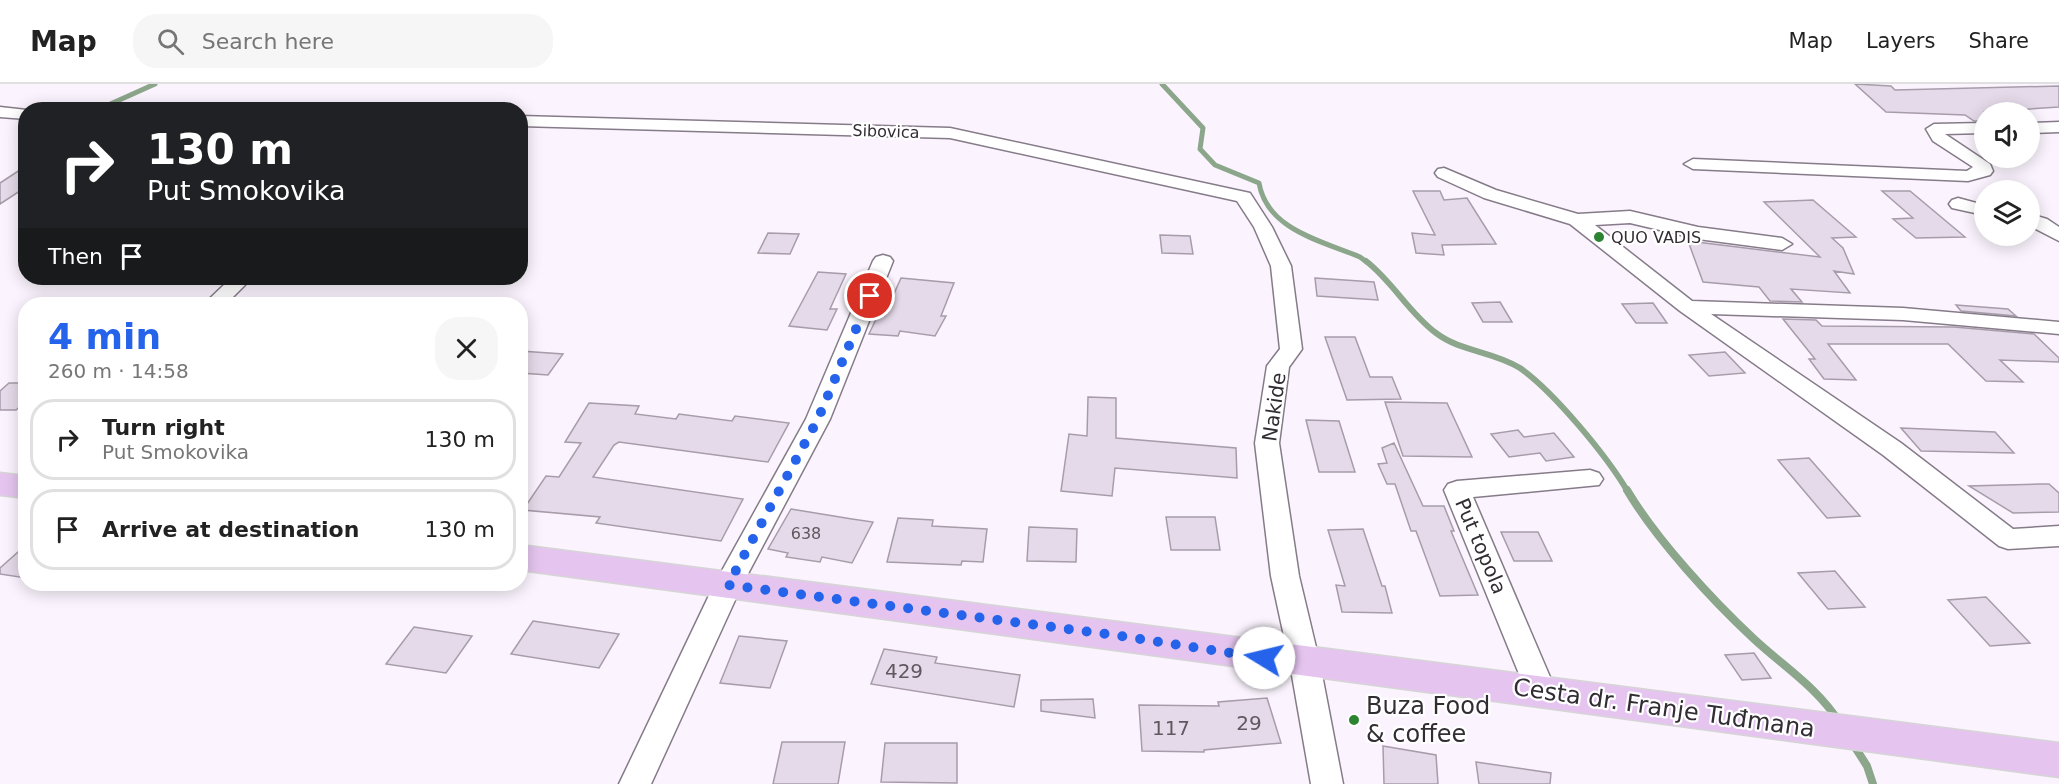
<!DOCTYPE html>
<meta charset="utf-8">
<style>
:root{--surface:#fff;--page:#f6f6f6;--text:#222;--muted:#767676;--line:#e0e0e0;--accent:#2563eb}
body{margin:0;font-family:"DejaVu Sans",sans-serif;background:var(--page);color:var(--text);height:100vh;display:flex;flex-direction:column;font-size:22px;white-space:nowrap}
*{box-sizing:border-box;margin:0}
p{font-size:20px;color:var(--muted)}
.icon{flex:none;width:33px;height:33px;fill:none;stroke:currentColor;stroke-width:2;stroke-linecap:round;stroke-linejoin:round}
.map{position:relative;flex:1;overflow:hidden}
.details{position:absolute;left:18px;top:213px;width:510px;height:294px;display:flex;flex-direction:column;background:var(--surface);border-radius:24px;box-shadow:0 3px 15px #0003}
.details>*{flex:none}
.banner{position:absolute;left:18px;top:18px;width:510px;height:183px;border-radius:24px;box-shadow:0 3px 15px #0003;background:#202124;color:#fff;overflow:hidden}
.buttons{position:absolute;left:1974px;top:18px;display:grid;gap:12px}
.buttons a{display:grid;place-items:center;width:66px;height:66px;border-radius:50%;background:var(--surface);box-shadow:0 3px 15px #0003;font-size:30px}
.pin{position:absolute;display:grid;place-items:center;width:51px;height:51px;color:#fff;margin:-26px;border:3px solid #fff;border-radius:50%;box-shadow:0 2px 6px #0007}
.me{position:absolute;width:66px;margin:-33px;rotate:279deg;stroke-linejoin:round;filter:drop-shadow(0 0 4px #0008)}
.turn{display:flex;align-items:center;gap:21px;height:126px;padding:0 30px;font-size:27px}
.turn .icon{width:78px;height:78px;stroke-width:2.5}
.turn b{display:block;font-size:42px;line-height:51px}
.then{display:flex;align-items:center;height:57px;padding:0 30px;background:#0003;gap:12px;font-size:22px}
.round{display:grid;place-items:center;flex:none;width:63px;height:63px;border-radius:24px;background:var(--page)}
.overview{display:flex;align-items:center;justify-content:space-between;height:102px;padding:0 30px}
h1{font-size:36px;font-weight:700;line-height:45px;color:var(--accent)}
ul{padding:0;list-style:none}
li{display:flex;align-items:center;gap:18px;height:81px;margin:0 12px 9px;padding:0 18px;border:3px solid var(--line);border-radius:24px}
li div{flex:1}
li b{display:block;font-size:22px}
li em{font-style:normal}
header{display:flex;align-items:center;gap:36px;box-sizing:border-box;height:84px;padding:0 30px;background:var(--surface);border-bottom:2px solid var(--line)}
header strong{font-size:28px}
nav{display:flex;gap:33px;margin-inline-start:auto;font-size:21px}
.search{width:420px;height:54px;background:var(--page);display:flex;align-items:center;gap:15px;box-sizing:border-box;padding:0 21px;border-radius:24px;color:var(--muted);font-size:22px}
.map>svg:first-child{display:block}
</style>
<header>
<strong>Map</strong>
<div class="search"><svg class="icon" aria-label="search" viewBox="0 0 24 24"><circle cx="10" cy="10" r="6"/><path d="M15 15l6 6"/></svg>Search here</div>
<nav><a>Map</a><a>Layers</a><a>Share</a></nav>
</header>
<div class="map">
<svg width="2059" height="700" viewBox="0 0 2059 700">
<rect width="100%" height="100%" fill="#fbf4fe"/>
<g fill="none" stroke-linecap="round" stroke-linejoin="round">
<path stroke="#8ba68b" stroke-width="5" d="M1162,0L1203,44L1200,65L1215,81L1259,99C1267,146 1322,157 1360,173L1368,179
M97,26L155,0"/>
<path stroke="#8ba68b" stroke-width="6" d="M1366,177C1393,198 1409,229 1436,249C1461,268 1493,267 1520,284C1553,307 1607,372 1628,408"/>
<path stroke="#8ba68b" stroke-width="8" d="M1627,406C1656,455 1712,516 1754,555C1783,582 1818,604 1839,638
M1853,660L1867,682L1873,700"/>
</g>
<path fill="#e5dae9" stroke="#a79caa" stroke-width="1.5" d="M1855,0L1891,2L1895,6L2059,2V23L1984,28V37H1974L1965,31L1886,28Z
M26,82V103L0,120V99Z
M1413,107H1440L1444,116L1467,114L1496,160L1442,161L1444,171L1416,169L1412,149L1435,151Z
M1882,107H1910L1965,153L1916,154L1893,135L1913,134Z
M1813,116L1856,153L1832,154L1843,164L1854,190L1834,187L1850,209L1791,205L1802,218L1770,217L1759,203L1703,198L1688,157L1820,173L1764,118Z
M768,149L799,150L790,170L758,169Z
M1160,151L1190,152L1193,170L1162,169Z
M818,188L846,190L830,225H837L827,246L789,242Z
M901,194L954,199L941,232H946L935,252L900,247L898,252L869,250L878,231L884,232Z
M1315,194L1374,198L1378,216L1317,212Z
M1500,218L1512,238H1483L1472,219Z
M1653,219L1667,239H1636L1622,220Z
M1956,221L2008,225L2016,232L1961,227Z
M1783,235L1816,236L1822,242L1954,243L2034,250L2059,274V278L2000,276L2023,298L1986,297L1948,260H1828L1856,296L1824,295L1809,275H1815Z
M1325,253H1355L1370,293H1392L1401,315L1347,316Z
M520,267L563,270L548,291L520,289Z
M1725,268L1745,289L1709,292L1689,271Z
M9,299H26V317L16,326H0V307Z
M1088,313L1116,314V354L1236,364L1237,394L1115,384L1112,412L1061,407L1069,350L1087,352Z
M1385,318L1447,319L1472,373L1403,372Z
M589,319L639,322L635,330L676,335L679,330L732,337L735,332L789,339L768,378L619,358L614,361L593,393L743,415L721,457L596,439L600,433L523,426L546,392L559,393L581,359L565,358Z
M1306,336L1339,337L1355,388H1319Z
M1901,344L1995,348L2014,369L1921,367Z
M1518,346L1524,353L1554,349L1574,373L1546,377L1540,369L1509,373L1491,350Z
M1394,359L1423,422H1444L1454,447H1451L1478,511L1440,512L1416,447H1411L1395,400H1387L1378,380L1387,379L1382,364Z
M1809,374L1860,432L1827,434L1778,376Z
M2040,400H2049L2059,409V428L2013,429L1969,402Z
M791,425L852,435L873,438L852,479L822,473L820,478L786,473L788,469L768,465Z
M1166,433H1215L1220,466H1171Z
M898,434L933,436L932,442L987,445L983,478L962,477L961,481L887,478Z
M1029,443L1077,445L1076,478L1027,477Z
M1363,445L1382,502H1385L1392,529L1342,528L1336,501L1345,502L1328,446Z
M1501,448H1538L1552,477H1514Z
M26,461V494L0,490V484Z
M1835,487L1865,523L1828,525L1798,489Z
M1986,513L2030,559L1990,562L1948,516Z
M533,537L619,550L599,584L511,570Z
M414,543L472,552L446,589L386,580Z
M739,552L787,557L770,604L720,599Z
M884,565L937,573L935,579L1020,591L1014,623L871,600Z
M1754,569L1771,594L1742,596L1725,571Z
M1267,614L1281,659L1204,666V668L1142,667L1139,621L1219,622L1218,618Z
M1093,615L1095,634L1041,627V616Z
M782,658H845L838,700H773Z
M885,659H957V699L881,698Z
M1383,662L1436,671L1438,700H1384Z
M1476,678L1551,689L1550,700H1479Z"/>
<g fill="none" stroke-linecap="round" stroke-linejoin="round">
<defs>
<path id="minor" d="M0,23L27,26L26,35L0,33Z
M520,32L950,44L1250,109L1272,143L1291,182L1302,265L1289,283L1279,359L1299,492L1320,580L1343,700H1311L1290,580L1271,492L1255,359L1267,282L1280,265L1271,182L1254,143L1237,117L950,54L520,42Z
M2059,38V48L2030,49V39Z
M1984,39V49L1945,50L1990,80L1993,87L1990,91L1968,97L1693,85L1684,80L1693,75L1967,87L1973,83L1933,57L1926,45L1934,40Z
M1444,84L1496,106L1578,130L1630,127L1698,143L1782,154L1792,160L1782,166L1698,155L1630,139L1595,141L1692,217L1903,224L2059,238V250L1903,236L1711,230L1901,359L2013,445L2059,442V462L2008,465L1999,462L1883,371L1680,227L1570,140L1484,114L1438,93L1435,89L1438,85Z
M1958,114L1984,121V131L1952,124L1949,120L1952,116Z
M2030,130L2047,135L2059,143V157L2030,142Z
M883,171L890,173L893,177L830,335L742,501L651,700H619L714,501L806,335L873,177L876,173Z
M235,195L242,197L245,201L226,220H204L228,197Z
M1590,386L1599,389L1603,395L1599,401L1473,413L1556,607L1552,616L1541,620L1530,616L1526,607L1444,406L1448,400L1457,397Z"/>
<path id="major" d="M0,389L26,392V414L0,411Z
M520,461L2059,659V693L520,486Z"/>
</defs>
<use href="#minor" stroke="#867b89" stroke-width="3"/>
<use href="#major" stroke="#d6d5d6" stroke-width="3"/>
<use href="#minor" fill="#fff" fill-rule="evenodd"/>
<use href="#major" fill="#e5c5ef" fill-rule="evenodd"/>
</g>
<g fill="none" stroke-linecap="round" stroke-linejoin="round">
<path stroke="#2563eb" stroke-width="10" stroke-dasharray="0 18" d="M870,212L818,335L728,501L1114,551L1264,574"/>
</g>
<g fill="#2c8331" stroke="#fff" stroke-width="2">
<circle cx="1599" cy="153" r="6"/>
<circle cx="1354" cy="636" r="6"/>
</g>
<g text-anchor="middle" stroke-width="4.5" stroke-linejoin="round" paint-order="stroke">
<g font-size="16" fill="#322d33" stroke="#fff">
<text transform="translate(886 47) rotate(2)" y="6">Sibovica</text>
</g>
<g font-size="16" fill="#322d33" stroke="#fff" text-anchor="start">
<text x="1611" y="159">QUO VADIS</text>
</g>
<g font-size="16" fill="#5f5860">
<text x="806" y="455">638</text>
</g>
<g font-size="20" fill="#322d33" stroke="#fff">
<text transform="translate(1274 323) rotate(-82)" y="7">Nakide</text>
<text transform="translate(1481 462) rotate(67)" y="7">Put topola</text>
</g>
<g font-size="20" fill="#5f5860">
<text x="904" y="594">429</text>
<text x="1249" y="646">29</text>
<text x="1171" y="651">117</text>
</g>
<g font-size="24" fill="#322d33" stroke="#fff" text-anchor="start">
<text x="1366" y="630">Buza Food<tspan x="1366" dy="28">&amp; coffee</tspan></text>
</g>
<g font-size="24" fill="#322d33" stroke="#fff">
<text transform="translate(1664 624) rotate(8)" y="8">Cesta dr. Franje Tuđmana</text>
</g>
</g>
</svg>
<div class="buttons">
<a><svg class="icon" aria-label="sound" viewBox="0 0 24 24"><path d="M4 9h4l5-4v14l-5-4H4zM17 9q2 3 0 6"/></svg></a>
<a><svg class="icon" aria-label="layers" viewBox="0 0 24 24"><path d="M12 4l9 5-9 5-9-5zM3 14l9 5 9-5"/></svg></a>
</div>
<div class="pin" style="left:870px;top:212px;background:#d93025"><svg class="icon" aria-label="arrive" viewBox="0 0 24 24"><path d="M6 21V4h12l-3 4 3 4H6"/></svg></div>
<svg class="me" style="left:1264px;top:574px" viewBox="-20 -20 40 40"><circle r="19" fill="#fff"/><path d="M0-13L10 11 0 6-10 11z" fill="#2563eb"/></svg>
<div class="banner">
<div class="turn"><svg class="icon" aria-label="right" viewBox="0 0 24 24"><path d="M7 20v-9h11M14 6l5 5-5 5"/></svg><div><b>130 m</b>Put Smokovika</div></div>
<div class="then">Then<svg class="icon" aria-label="arrive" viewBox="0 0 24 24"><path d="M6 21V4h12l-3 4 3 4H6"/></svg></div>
</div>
<section class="details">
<div class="overview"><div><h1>4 min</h1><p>260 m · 14:58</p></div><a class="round"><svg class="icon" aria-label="close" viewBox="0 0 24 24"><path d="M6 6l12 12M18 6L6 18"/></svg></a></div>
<ul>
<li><svg class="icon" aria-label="right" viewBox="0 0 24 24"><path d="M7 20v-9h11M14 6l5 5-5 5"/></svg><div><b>Turn right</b><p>Put Smokovika</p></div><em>130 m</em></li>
<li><svg class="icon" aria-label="arrive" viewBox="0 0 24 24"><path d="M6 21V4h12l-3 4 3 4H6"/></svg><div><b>Arrive at destination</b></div><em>130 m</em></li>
</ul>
</section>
</div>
